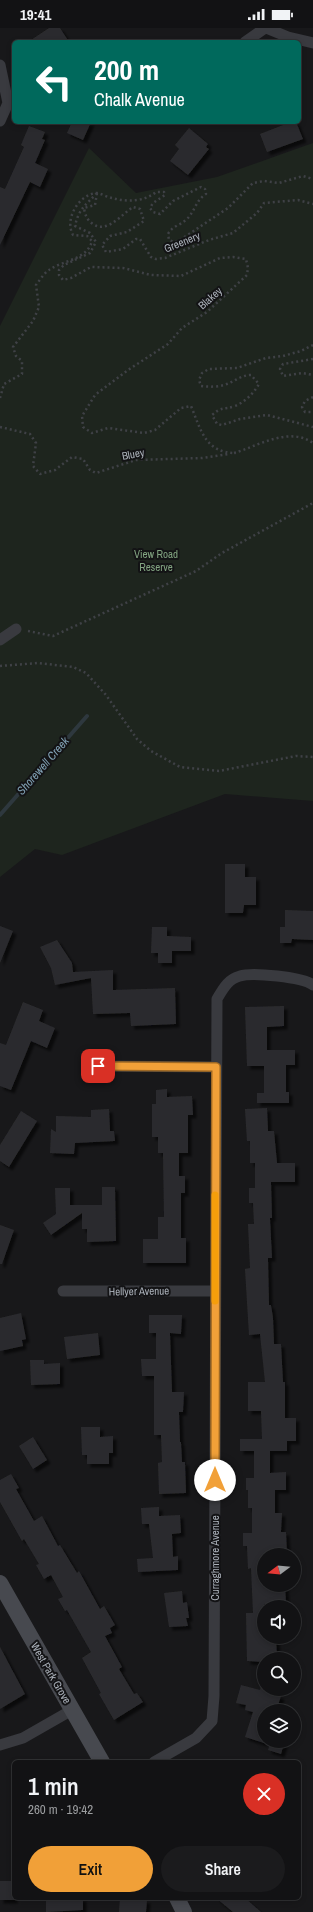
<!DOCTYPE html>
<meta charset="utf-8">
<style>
:root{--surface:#121214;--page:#1b1b1d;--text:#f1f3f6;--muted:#9c9ea0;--line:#313234;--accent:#f1a038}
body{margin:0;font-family:"Archivo Narrow",sans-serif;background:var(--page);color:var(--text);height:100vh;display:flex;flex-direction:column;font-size:15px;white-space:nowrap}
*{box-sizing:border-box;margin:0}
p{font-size:13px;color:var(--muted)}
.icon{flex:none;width:22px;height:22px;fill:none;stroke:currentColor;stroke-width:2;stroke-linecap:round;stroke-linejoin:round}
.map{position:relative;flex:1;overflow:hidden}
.details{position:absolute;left:12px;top:1732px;width:289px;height:140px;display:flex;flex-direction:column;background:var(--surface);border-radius:6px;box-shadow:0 2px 6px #0003,0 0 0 1px var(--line)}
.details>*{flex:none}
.guide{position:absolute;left:12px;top:12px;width:289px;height:84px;border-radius:6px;box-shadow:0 2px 6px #0003,0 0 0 1px var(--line);background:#00695c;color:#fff;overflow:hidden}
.needle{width:26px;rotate:254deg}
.buttons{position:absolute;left:257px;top:1520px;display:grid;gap:8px}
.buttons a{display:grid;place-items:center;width:44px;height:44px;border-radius:50%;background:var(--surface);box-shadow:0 2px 6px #0003,0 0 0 1px var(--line);font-size:20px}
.pin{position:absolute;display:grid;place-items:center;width:34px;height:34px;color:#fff;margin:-17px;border-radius:8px;box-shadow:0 2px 6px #0006}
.me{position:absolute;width:44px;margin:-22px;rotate:0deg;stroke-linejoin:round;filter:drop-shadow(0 0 3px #0008)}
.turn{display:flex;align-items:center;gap:14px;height:84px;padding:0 16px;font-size:18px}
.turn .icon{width:52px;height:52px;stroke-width:2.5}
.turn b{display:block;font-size:28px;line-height:34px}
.round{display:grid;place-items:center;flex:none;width:42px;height:42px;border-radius:21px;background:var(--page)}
.headline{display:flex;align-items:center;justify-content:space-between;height:68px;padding:0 16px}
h1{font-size:24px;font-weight:600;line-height:30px}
.primary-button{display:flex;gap:8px;margin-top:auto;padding:8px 16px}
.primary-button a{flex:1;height:46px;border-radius:24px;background:var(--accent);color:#111;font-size:16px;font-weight:600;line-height:46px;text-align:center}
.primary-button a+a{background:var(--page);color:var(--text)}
.status{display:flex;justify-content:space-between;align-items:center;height:28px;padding:0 20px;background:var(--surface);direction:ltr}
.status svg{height:11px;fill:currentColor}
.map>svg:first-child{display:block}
</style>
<div class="status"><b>19:41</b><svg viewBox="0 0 49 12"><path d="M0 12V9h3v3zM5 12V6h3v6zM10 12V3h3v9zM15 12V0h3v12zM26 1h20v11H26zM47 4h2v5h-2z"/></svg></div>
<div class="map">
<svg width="313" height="1884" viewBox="0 0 313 1884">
<defs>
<filter id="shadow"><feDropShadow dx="3.5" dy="3.5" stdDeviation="1" flood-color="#0009"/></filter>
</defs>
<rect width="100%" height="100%" fill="#18181a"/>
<path fill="#1e251e" d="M313,115V773L225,766L62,827L35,821L0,849V298L89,120L136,165L217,149Z"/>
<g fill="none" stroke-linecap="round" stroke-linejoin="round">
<path stroke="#2e383e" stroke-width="4" d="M0,787L87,688"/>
</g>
<path fill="#2b2b2e" filter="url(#shadow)" d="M49,0H60L69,14H28Z
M72,94H91L83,112L67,105Z
M291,94H296L303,111L267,124L260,106Z
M29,98L45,104L42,111L45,112L35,135L48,141L40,159L30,154L0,217V159L5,161L24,119L21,117Z
M189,100L208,116L206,119L209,121L188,147L170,133L179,121L175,117Z
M225,836H245V849H256V877H244L243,885H225Z
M285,882L313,883V912L292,911L291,915H280V899H285Z
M0,898L13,903L0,935Z
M152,899H167V908L191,909V923H172V935H158V925H151Z
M57,912L72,935L73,944L113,942V962L175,960L176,996L131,998L130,985L93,986L91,950L55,957L51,940L40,919Z
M23,974L43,982L39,993L55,1000L47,1020L31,1013L11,1062L0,1058V1015L6,1017Z
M284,978V998L267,999V1022H295V1037H286V1064H289V1075H257V1065H264V1038H247L245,979Z
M167,1061V1069L192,1068L193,1087H188V1125H179V1148H185V1165H181V1210H186V1235H143V1211H158V1189H164L163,1125H158V1109H152V1076H156V1062Z
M267,1080L268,1103H274L277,1135H295V1154H271L272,1190H270L272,1230H268L269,1277H271L273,1290L274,1316H281L283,1354H285V1390H296V1413H287V1423H270V1445L286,1444V1462H275V1485H282L281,1504H286L287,1527H264V1557H285L286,1576H264V1609H276L277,1631H264V1634L247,1633L246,1585H253L251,1540L248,1541L247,1518H243V1505H252V1480H248V1462H246V1450H254V1423H240V1411H262L261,1383H248V1354H265L260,1306L249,1307L245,1241L250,1240L248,1196H254L253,1175H249V1160H255V1135H250V1113H247L245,1081Z
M109,1081L110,1103H114L115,1113L75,1115L74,1126L50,1125L51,1101L56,1104V1088L91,1089V1082Z
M21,1083L37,1093L9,1139L0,1133V1117Z
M102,1159H115L116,1213L87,1214V1201H82V1185L51,1207L43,1195L56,1186L55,1160H70V1177H102Z
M0,1197L14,1202L2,1236H0Z
M21,1285L26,1311L22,1312L23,1318L0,1323V1290Z
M149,1287H182L181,1306L170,1305L172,1364H184L183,1384H179L180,1414H181L182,1434H185L186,1465L159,1466L158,1435L162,1434L161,1407H154V1348H142L141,1331H156V1305H149Z
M98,1305L100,1327L67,1331L64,1309Z
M30,1332H44V1336L60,1335V1356L31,1357Z
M81,1399H100V1409L113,1408V1425H109V1436H87V1427H82Z
M33,1409L47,1432L33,1441L19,1418Z
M11,1446L19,1460L16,1461L34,1493L42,1488L58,1518L60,1517L77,1545L79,1543L100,1581L104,1578L115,1597L110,1600L112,1605L105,1608L122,1639L119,1641L134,1666L137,1665L143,1674L114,1692L99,1666L101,1665L82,1630L91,1624L67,1582L65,1583L58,1571L63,1569L51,1547L44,1551L36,1537L39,1536L24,1511L22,1513L0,1474V1452Z
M159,1479V1488L180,1487L181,1505L172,1506L173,1529L178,1528V1542L138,1544L137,1531L153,1530L149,1496H142L141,1480Z
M182,1563L183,1575L187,1574L189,1590H186L188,1598L169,1599L164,1565Z
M0,1619L25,1666L0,1681Z
M241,1657L260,1662L261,1658H264V1663L281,1668L276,1683H264V1715L245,1709L253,1684L245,1682L246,1677L236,1675Z
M271,1713H285L281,1726L268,1722Z
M0,1853H14V1872H0Z
M46,1870H83V1882L46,1884Z
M120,1870L147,1872L146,1884H119Z
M216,1870H245L261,1884H233Z"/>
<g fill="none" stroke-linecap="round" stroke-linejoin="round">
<path stroke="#3f4146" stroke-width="2.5" stroke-dasharray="2 3" stroke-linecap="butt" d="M97,165C86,177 79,180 75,198L90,205L96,214L90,225L64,237L59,242V247L63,252L71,250L91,239L123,240L151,247L181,248L220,230L233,229L246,231L248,240L247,247L207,284L182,300L168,316L128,342L95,367L82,388L83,399L92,405L108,400L144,405L155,402L181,380L191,378C201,402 205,425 236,425
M97,165L95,177L84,180C85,187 87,192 93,196C107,206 122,186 133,179L140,181L144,193L127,204L110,208L102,217L106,224L123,221L136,211H140L151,229L156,231L165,230L209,212L233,205L257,185L264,175L298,172L313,176
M313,317L301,323L283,328L266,330L237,340L209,341L202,345L199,352L201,358C209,359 217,359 224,357C234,354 241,347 251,347L259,356C254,365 245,374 235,378C224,382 222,378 212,387L217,396L222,397L240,391L267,387L313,399
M313,331L283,336L280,341L283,348L302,345L313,347
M313,369L305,373L302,379L305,384H313
M0,370L4,356L22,346V333L16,328L13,319L33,293L39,279L36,257C40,252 44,245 49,242C63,232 87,232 92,213L87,208L73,207C64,191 79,166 97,165C102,166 107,169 112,170C127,174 144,174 156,164H164L165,167L153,175L150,180L153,184L160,186L173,173L201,159L205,161L206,166C196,172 195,183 187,191C181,197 172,198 168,206L169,212L174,214L180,212L228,180L253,155L264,153L279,155L303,148L313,151
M0,399L30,406L36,415L33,438L40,446L55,442L72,429L83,431L90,442L96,445L136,432L202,430L229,426
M234,425C258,418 289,398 313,415
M28,603L53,608L196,543L222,525L313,475
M0,638L38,635L73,639L86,645L106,667L137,711L151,723L180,739L219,743L296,728L313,729"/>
<path stroke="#393a3f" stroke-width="11" d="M266,0L288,9L313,15
M245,14L265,0
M0,37L8,75L0,93
M0,612L16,601
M98,1038L216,1039
M63,1263H215
M0,1717L23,1710L72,1682
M154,1734L196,1710L212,1693L214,1668L217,971C223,961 228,951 240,948C252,944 303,949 313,957"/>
<path stroke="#47494f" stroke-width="16" d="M0,1555L102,1734
M177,1870L184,1884"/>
</g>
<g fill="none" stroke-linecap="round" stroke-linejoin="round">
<defs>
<path id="route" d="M98,1038L216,1039L215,1452"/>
</defs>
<use href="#route" stroke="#9d6824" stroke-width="10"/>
<use href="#route" stroke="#f1a038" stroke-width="7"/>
<path stroke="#f59e0b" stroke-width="7" d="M215,1273V1167"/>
</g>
<g text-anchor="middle" stroke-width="4" stroke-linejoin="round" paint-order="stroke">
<g font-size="11" fill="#aab0b9" stroke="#131315">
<text transform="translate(182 214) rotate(-22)" y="4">Greenery</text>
<text transform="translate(210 270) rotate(-42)" y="4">Blakey</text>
<text transform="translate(133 426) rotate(-11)" y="4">Bluey</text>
<text transform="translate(139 1263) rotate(-1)" y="4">Hellyer Avenue</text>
<text transform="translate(215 1530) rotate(-90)" y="4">Curraghmore Avenue</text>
<text transform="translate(51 1645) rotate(60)" y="4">West Park Grove</text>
</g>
<g font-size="11" fill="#82a481" stroke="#131315">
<text x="156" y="530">View Road<tspan x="156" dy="13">Reserve</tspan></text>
</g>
<g font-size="12" font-style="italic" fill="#81a1b4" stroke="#131315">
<text transform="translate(43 738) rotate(-49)" y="4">Shorewell Creek</text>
</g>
</g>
</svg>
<div class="buttons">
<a><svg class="needle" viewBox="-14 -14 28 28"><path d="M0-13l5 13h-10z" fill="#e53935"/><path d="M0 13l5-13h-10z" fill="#9c9ea0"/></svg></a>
<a><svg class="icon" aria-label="sound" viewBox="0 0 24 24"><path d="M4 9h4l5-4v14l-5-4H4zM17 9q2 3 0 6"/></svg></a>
<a><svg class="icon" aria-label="search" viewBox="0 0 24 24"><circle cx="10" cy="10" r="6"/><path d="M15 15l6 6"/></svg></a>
<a><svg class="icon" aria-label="layers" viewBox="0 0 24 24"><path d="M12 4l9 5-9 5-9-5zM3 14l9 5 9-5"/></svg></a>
</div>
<div class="pin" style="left:98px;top:1038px;background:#d93025"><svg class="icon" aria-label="arrive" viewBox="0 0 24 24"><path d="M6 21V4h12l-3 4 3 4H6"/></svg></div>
<svg class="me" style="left:215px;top:1452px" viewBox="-20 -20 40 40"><circle r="19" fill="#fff"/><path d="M0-13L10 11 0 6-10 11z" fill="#f1a038"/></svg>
<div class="guide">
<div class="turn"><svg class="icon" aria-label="left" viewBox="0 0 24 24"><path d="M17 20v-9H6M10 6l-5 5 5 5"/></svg><div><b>200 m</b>Chalk Avenue</div></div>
</div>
<section class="details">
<div class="headline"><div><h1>1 min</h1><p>260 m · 19:42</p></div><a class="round" style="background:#d93025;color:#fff"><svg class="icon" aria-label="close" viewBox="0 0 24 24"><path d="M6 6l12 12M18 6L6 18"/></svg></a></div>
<div class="primary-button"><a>Exit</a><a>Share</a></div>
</section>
</div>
